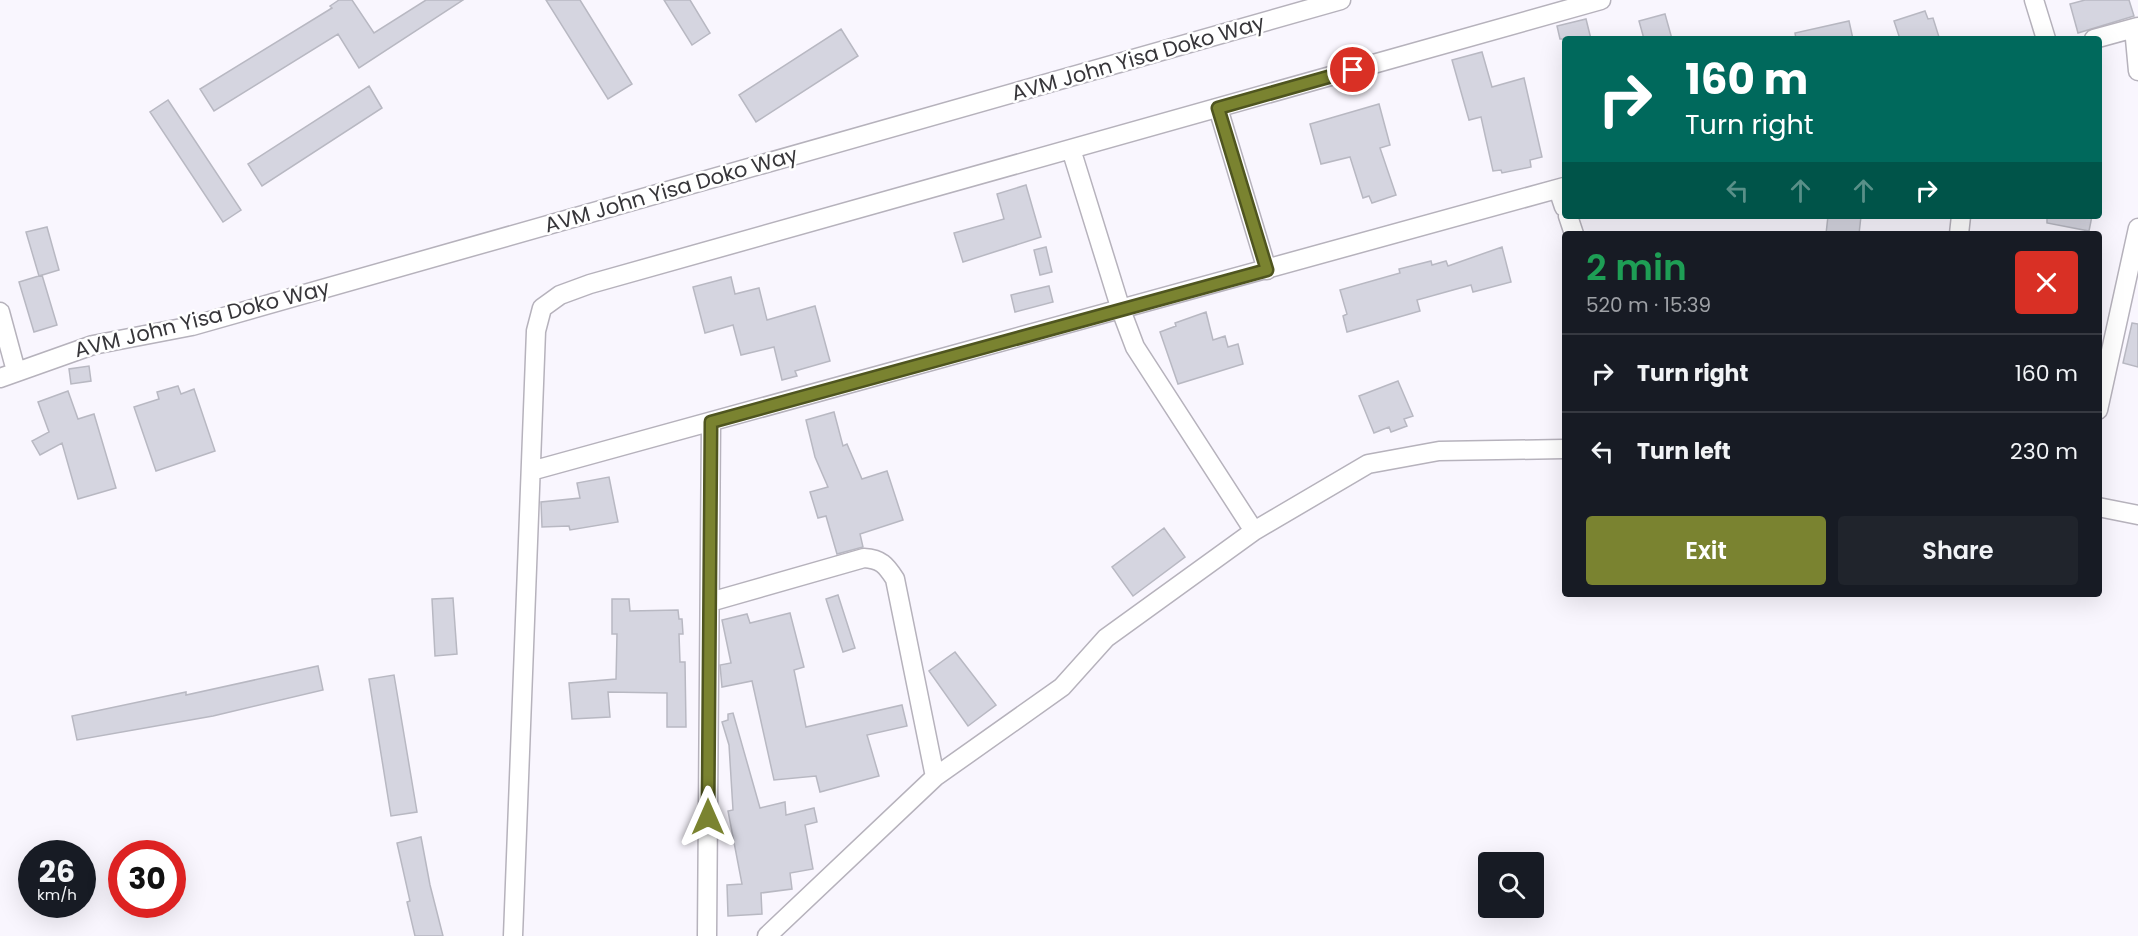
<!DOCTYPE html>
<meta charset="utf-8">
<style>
:root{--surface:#171b24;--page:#20242c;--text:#f1f3f6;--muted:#9ea1a6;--line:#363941;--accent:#7a8330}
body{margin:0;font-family:Poppins,sans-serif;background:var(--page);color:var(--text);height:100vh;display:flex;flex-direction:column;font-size:22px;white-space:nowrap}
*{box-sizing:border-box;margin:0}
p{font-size:20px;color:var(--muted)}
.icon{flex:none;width:33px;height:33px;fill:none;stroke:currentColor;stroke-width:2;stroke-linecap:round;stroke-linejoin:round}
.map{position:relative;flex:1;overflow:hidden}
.side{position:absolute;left:1562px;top:231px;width:540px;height:366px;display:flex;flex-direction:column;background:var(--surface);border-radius:6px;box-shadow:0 6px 24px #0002}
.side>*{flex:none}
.hud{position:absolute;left:1562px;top:36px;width:540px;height:183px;border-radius:6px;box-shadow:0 6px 24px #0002;background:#00695c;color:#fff;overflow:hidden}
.buttons{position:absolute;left:1478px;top:852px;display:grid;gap:12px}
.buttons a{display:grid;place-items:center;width:66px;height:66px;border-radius:6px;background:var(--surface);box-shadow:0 6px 24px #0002;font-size:30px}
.speed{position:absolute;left:18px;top:840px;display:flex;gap:12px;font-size:30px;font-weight:700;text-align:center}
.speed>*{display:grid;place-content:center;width:78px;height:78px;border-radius:50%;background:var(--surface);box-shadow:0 6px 24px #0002;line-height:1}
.speed small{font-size:15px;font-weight:400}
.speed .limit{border:9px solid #d22;background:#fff;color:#111}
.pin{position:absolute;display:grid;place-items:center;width:51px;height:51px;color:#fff;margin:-26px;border:3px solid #fff;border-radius:50%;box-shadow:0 2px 6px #0007}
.me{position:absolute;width:66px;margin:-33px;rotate:0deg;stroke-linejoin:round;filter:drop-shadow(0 0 4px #0008)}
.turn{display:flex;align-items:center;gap:21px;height:126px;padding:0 24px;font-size:27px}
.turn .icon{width:78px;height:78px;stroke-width:2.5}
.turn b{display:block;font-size:42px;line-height:51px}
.lanes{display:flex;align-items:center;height:57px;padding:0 24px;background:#0003;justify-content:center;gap:30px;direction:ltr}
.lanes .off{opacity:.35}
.round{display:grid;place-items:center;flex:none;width:63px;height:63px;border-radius:6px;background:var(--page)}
.headline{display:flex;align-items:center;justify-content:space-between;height:102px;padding:0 24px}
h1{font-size:36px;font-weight:600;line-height:45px;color:#1e9e55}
.cta{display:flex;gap:12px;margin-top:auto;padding:12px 24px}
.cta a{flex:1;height:69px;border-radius:6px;background:var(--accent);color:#fff;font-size:24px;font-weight:600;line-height:69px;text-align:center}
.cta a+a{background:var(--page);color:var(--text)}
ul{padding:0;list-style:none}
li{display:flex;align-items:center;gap:18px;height:78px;padding:0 24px;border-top:2px solid var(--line)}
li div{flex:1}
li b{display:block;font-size:22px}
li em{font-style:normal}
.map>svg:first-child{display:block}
</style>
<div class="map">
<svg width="2138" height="936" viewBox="0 0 2138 936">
<rect width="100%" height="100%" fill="#f9f6fe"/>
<path fill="#d5d5e0" stroke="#b8b8c2" stroke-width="1.5" d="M339,0H352L374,33L426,0H463L359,68L338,34L214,111L200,89L332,8L330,6Z
M546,0H580L632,84L608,99Z
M664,0H690L710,33L692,45Z
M2085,0H2129L2134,16L2078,33L2070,4Z
M1925,11L1928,19L1933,18L1939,37L1900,39L1894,21Z
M1665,14L1672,39H1644L1639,21Z
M1586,19L1591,39H1560L1557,26Z
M1849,21L1853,39H1796L1795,33Z
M841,29L858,56L756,122L739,95Z
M1482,52L1492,87L1524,78L1542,157L1530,160L1531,167L1502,173L1501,170L1493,171L1481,117L1469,120L1452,60Z
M369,86L382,108L262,186L248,164Z
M168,100L241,210L223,222L150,112Z
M1379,104L1390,145L1380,148L1396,195L1372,203L1369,196L1363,198L1350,157L1321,164L1310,124Z
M1026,185L1041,237L963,262L954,233L1004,219L997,194Z
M1828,216H1861L1859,234H1826Z
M2047,216H2092L2089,231L2047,223Z
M47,227L59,270L39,276L26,232Z
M1046,247L1052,272L1040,275L1034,250Z
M1502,247L1511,282L1473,292L1471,285L1417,300L1420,311L1347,332L1343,316L1347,314L1340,290L1400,273L1399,269L1431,261L1432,265L1446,261L1448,266Z
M42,275L57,325L34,332L19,282Z
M731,277L735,294L759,288L767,320L815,306L830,361L795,371L797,376L782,380L774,347L741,355L733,325L705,333L693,287Z
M1049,286L1053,302L1015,312L1011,295Z
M1206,312L1213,340L1225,336L1228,347L1238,344L1243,364L1178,384L1160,332L1176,326L1175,323Z
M2132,323L2138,324V367L2123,363Z
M89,366L91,381L71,384L69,369Z
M1398,381L1413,416L1404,419L1407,426L1391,432L1389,427L1374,433L1359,396Z
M178,386L181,394L194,389L215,451L156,471L134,407L159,399L157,392Z
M68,391L78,419L94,414L116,488L78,499L62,443L40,455L32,441L49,432L38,402Z
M834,412L843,446L847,444L862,479L887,471L903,520L860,534L863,547L837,554L826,516L818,518L810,492L828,487L815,457L806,420Z
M609,477L618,522L570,530L569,526L542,527L541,502L580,498L577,483Z
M1164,528L1185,557L1133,596L1112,567Z
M838,595L855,648L843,652L826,599Z
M453,598L457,654L435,656L432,599Z
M612,599H629L630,611L678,610L679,619H682L683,634H679L680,662H685L686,727H667V693L608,692L610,717L572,719L569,683L616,679L617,634H612Z
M790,613L804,667L794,670L806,727L902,705L907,726L867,735L879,776L820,792L816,776L774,780L752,681L722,687L720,665L731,663L722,620L747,614L750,623Z
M955,652L996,705L968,726L929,671Z
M318,666L323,690L213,716L77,740L72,716L186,692V695Z
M394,675L417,812L391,816L369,679Z
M733,713L760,808L785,802L786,815L814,808L817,822L805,825L813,869L790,873L792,889L761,893L762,914L728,916L727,885L742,884L728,811L733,810L729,745L722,722L728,720V714Z
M421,837L430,885L443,936H415L407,902L410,901L397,843Z"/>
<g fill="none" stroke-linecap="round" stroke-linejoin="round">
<defs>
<path id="minor" d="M2034,0L2046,39
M2134,28L2138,71
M2094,39L2138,27
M1218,108L1267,270
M1071,149L1121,310L1135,347L1254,531
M1558,189L1564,207
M1568,216L1574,234
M1959,234L1961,216
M0,312L16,371
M0,378L93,345L192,326L1341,0
M2098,410L2138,228
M531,471L1564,187
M2098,507L2138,515
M710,602L864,558C881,559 886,565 895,579L935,777
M513,936L536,331L542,308L560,295L590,284L1601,0
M707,936L711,422
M767,936L935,777L1062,687L1106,638L1254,531L1368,464L1439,451L1564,449"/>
</defs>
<use href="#minor" stroke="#b6b2bc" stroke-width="21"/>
<use href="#minor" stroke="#fff" stroke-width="18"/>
</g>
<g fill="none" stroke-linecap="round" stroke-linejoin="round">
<defs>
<path id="route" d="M708,817L711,422L1267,270L1218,108L1353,70"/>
</defs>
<use href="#route" stroke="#4f551f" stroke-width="15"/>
<use href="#route" stroke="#7a8330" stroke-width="10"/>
</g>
<g text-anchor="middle" stroke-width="5" stroke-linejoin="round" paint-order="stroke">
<g font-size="21" fill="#37363a" stroke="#fff">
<text transform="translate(1138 58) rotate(-16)" y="7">AVM John Yisa Doko Way</text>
<text transform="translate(671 190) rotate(-16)" y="7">AVM John Yisa Doko Way</text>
<text transform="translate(202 319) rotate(-14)" y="7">AVM John Yisa Doko Way</text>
</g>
</g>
</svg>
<div class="buttons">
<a><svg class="icon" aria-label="search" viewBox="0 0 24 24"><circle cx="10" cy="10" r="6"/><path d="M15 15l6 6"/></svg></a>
</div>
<div class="speed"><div>26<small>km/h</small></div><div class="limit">30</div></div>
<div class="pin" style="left:1353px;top:70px;background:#d93025"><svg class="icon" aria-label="arrive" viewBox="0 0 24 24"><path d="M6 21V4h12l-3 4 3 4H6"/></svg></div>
<svg class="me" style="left:708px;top:817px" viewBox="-20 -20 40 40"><path d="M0-17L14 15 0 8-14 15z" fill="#7a8330" stroke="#fff" stroke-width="4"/></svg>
<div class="hud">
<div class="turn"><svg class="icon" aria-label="right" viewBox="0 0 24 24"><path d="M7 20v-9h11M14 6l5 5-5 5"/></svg><div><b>160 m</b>Turn right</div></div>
<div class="lanes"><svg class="icon off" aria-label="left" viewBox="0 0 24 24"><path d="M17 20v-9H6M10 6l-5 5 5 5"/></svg><svg class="icon off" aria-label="ahead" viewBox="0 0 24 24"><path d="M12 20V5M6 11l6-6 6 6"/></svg><svg class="icon off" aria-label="ahead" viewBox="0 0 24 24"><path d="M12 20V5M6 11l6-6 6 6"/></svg><svg class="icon" aria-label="right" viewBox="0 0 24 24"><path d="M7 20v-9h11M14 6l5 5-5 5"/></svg></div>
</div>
<section class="side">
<div class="headline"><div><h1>2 min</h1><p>520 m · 15:39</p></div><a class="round" style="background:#d93025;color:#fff"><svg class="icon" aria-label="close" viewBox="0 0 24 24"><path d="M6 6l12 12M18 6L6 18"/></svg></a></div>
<ul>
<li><svg class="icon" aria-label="right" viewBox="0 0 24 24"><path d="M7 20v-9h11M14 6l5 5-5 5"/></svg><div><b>Turn right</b></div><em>160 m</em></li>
<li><svg class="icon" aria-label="left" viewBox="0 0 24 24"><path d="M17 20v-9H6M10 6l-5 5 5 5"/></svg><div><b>Turn left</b></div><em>230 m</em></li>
</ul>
<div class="cta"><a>Exit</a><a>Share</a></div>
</section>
</div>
